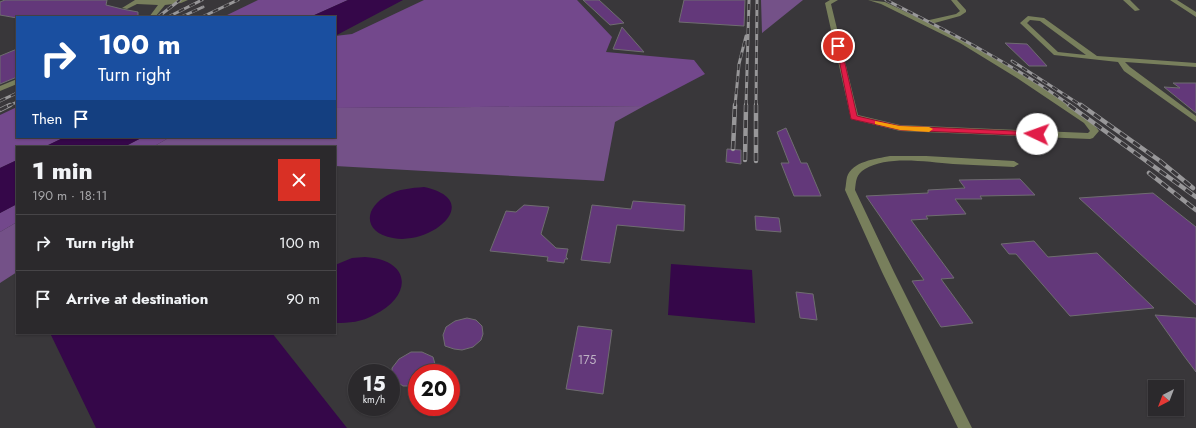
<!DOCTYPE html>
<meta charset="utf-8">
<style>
:root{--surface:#2b292c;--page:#333134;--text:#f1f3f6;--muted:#a6a6a9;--line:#474548}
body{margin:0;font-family:Jost,sans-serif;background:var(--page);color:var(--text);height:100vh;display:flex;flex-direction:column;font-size:15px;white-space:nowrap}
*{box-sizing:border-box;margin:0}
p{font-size:13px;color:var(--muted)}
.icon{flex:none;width:22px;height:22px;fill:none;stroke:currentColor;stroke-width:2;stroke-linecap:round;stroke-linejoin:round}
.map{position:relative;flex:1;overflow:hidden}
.sheet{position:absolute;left:16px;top:146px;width:320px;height:188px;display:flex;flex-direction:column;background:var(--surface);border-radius:0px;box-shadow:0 1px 3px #0004,0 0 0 1px var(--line)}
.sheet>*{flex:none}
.banner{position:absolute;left:16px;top:16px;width:320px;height:122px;border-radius:0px;box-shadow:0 1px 3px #0004,0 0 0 1px var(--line);background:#1a4fa0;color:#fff;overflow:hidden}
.needle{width:26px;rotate:222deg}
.buttons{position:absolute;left:1148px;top:380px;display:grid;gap:8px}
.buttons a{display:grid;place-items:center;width:36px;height:36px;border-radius:0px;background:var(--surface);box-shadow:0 1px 3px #0004,0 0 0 1px var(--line);font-size:20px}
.speed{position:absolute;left:348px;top:364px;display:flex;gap:8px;font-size:20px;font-weight:700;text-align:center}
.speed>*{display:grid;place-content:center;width:52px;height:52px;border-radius:50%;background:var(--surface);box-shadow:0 1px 3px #0004,0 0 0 1px var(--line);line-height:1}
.speed small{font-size:10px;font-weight:400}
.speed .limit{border:6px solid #d22;background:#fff;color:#111}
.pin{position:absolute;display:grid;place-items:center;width:34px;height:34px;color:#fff;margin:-17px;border:2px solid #fff;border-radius:50%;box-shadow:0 1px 4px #0007}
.me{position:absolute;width:44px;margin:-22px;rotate:273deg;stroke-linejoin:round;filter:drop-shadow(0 0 3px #0008)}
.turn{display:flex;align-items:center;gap:14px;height:84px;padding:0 16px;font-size:18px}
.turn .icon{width:52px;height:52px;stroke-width:2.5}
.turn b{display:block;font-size:28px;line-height:34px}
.then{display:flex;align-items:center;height:38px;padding:0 16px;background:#0003;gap:8px;font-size:15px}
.round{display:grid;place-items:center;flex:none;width:42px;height:42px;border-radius:0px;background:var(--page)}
.headline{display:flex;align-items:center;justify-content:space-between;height:68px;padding:0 16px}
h1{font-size:24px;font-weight:800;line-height:30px}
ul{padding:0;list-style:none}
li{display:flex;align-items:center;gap:12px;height:56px;padding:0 16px;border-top:1px solid var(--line)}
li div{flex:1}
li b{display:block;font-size:15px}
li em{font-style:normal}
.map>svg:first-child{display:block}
</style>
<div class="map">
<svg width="1196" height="428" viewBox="0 0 1196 428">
<rect width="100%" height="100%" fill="#39373a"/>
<path fill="#745188" d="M761,0H803L762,33Z
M644,106L615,122L604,181L335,166V147H153L170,137H335V108Z
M17,222V272L0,283V232Z"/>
<path fill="#73488c" d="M258,0H348L310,17H223Z
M424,0H577L612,37L606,52L694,60L705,74L644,106L335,108V36L352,34Z
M17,107V137H65L44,147H17V160L0,168V115Z
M143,137H170L153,147H124Z
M17,204V222L0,232V213Z"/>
<path fill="#350749" d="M348,0H403L335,36V17H310Z
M65,137H143L124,147H44Z
M17,160V204L0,213V168Z
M424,187C485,200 432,246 393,238C363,233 363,208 388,195C399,189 411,188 424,187Z
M365,257C413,260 412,297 374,315C362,322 349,323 335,323V265L352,258Z
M671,264L752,270L755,323L668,315Z
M50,333H272L347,428H96Z"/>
<path fill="#63387a" stroke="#6f6d70" d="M5,0H107L106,5L122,9L138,12V17H17V18L0,15V2Z
M583,0H599L624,23L610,25Z
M684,0H745L744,26L679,22Z
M622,27L644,52L613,49Z
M1005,43L1027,44L1047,66H1029Z
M17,49V77L0,84V56Z
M1173,83H1196V113L1164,87L1180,88Z
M786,128L801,163H807L821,196H794L781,163H789L777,132Z
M727,149L741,150V164L726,162Z
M1020,179L1035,195L980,196L982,199H955L966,214L926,216L928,219L911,220L954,278L941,279L973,323L941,327L912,281L924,280L866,196L928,193V190L965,188L959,180Z
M1153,193L1196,227V305L1079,198Z
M633,201L685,205L684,231L617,225L610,263L581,260L592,205L631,209Z
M524,205L549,207L541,234L556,248L568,249L566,257L568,259H565L564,263L547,261L548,257L490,251L506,211L516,212Z
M755,216L779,218L781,232L756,230Z
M1034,241L1048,257L1097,253L1154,308L1070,316L1016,254H1009L1001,244Z
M796,292L813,294L817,320L800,318Z
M1155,315L1196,318V372L1184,356Z
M467,318L476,320L482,326L483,334L481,340L473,347L462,350L454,349L445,346L443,335L446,327L455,321Z
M578,326L612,330L603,394L566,389Z
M411,352H422L433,357L435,364L434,373H417V386H403L393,379L392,375V368L399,359Z"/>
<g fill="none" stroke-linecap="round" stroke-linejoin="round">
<path fill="#787f5c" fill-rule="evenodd" d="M135,0H188L181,3L165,5L155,17H149L158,5L137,4L127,9L122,8Z
M830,0H838L831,4L858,115L900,125L1088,133L1090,131L1084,123L1017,78L960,43L881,4L868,0L885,2L925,21L956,14L960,11L951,0H957L966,10V12L960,16L931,24C973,45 1014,69 1054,95C1070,106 1088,115 1099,131L1093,138L1090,139L900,131L851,119L825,3Z
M1123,0H1130L1140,10L1135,11Z
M1170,0H1177L1196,12V17Z
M1028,16L1044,18L1097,56L1196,63V67L1125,62L1130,67L1196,116V122L1124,71L1118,62L1054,55L1020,23ZM1030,20L1040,21L1086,55L1058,52L1027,23Z
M17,79V84L0,91V86Z
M890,156H926L1014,161L1019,164L1014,167C994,166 973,165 953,164C927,162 888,155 865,169C856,174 856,181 855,190L894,272L972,428H958L882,272L845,190C846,186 846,181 847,177C852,161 876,159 890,156Z"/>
<defs>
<path id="rail-far1" d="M886,0C949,32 1013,64 1071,106
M158,17L180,0
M168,17L202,0
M181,17L203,7
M202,17L238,0
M1012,61L1082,106
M0,101L17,93
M8,106L17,102
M735,106L739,64L746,36
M746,106L749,0
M756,106L757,0"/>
<path id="rail" d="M1069,105L1196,197
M1081,105L1160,161L1193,188
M0,110L10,105
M733,149L735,105
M745,160L746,105
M756,161V105
M1149,173L1196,210"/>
</defs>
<use href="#rail-far1" stroke="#989799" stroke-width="3"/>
<use href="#rail" stroke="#989799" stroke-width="4.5"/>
<use href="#rail-far1" stroke="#39373a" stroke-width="2" stroke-dasharray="6" stroke-linecap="butt"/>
<use href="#rail" stroke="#39373a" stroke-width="3" stroke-dasharray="8" stroke-linecap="butt"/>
</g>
<path fill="#e11d48" stroke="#92132f" d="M836,44L841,46L857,116L900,126L1037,132L1041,134L1037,136L900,130L851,119Z"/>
<path fill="#f59e0b" d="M875,121L900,126L929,127L933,129L929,132L900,130L875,124Z"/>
<g text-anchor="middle" stroke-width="3" stroke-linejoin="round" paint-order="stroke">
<g font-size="12" fill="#beb2c4">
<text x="587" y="364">175</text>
</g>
</g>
</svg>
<div class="buttons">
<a><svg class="needle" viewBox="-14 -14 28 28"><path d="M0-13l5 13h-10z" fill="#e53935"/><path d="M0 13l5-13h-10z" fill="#a6a6a9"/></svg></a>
</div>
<div class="speed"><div>15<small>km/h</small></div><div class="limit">20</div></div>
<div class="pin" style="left:838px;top:46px;background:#d93025"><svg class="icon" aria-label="arrive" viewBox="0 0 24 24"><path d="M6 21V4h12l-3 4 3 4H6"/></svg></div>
<svg class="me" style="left:1037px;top:134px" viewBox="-20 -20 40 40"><circle r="19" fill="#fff"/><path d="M0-13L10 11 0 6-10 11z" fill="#e11d48"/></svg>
<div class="banner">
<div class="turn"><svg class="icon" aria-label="right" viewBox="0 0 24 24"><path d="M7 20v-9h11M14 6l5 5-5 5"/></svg><div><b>100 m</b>Turn right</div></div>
<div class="then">Then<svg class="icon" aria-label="arrive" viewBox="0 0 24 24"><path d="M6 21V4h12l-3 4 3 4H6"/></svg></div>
</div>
<section class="sheet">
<div class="headline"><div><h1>1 min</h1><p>190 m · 18:11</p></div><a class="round" style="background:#d93025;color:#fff"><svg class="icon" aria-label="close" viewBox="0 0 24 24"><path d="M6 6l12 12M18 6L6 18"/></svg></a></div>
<ul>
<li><svg class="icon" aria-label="right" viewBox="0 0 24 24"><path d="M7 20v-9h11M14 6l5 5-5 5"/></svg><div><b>Turn right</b></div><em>100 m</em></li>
<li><svg class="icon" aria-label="arrive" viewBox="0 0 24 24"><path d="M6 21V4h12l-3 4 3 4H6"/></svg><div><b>Arrive at destination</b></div><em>90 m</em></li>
</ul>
</section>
</div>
